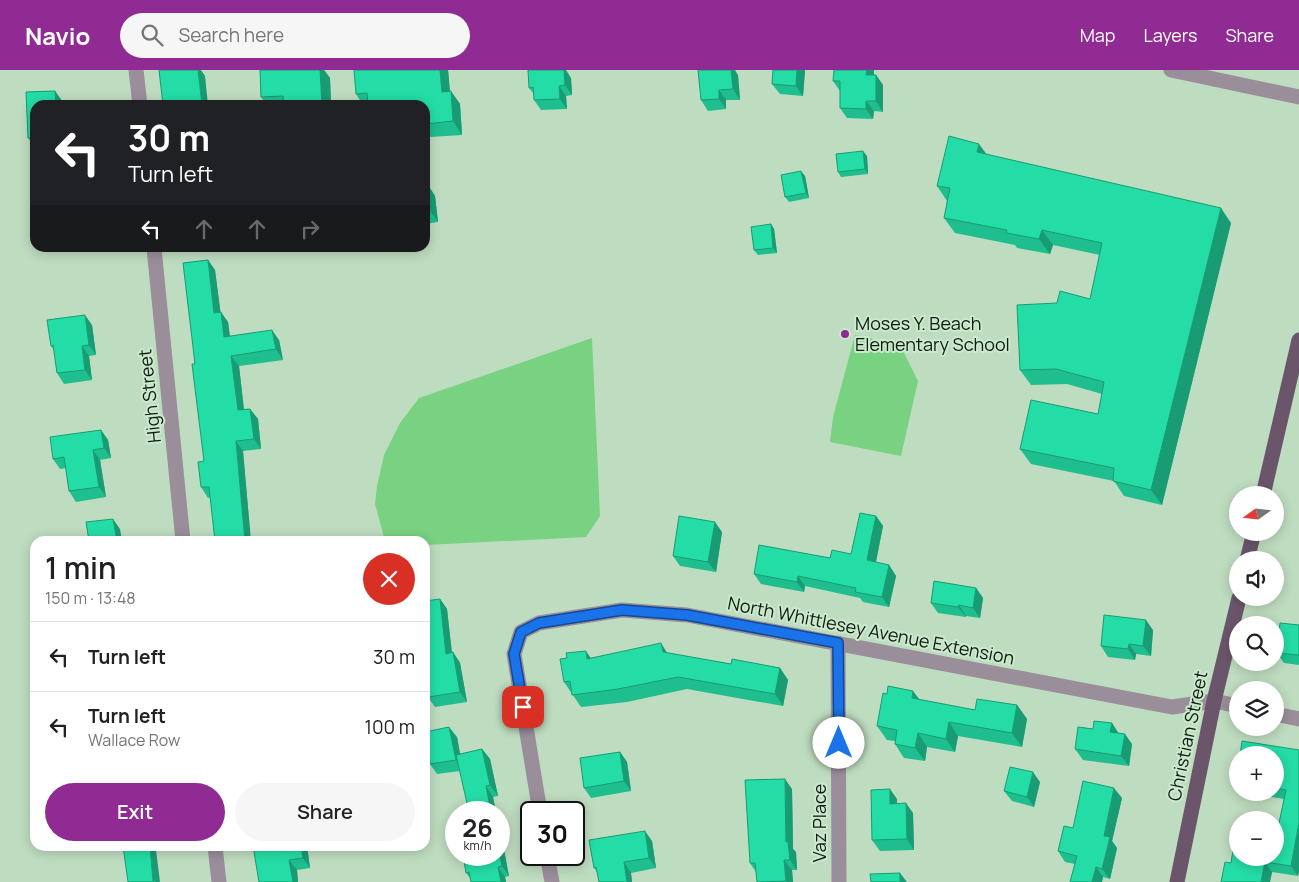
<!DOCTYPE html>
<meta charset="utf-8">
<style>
:root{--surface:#fff;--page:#f6f6f6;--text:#202124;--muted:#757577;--line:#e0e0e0;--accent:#8f2b92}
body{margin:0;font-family:Manrope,sans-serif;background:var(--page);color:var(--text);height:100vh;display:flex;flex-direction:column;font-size:19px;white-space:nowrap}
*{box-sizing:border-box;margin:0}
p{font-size:16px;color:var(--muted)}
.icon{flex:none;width:28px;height:28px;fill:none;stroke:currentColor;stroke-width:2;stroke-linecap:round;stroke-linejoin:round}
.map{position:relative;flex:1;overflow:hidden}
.panel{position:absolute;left:30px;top:466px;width:400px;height:315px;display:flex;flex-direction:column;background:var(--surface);border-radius:15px;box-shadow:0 2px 12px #0003}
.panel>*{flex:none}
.banner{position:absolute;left:30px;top:30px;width:400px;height:152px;border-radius:15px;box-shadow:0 2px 12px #0003;background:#202124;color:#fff;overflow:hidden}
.needle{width:32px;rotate:255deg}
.tools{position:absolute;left:1229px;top:416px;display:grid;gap:10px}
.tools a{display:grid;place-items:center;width:55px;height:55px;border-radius:50%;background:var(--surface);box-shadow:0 2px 12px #0003;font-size:25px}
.speed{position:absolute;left:445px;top:731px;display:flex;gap:10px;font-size:25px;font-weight:700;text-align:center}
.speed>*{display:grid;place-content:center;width:65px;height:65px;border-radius:50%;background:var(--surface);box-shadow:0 2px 12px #0003;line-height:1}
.speed small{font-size:12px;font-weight:400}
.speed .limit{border:2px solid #111;border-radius:8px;background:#fff;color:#111}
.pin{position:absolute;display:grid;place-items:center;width:42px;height:42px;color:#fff;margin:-21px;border-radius:10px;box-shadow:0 2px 8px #0006}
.me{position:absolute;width:55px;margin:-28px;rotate:0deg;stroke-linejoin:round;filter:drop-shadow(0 0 4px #0008)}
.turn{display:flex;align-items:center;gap:18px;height:105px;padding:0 15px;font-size:22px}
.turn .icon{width:65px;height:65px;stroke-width:2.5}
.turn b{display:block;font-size:35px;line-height:42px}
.lanes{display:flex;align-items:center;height:48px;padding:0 15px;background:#0003;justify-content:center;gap:25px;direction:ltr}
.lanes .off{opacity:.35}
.round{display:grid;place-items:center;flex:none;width:52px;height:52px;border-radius:26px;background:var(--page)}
.headline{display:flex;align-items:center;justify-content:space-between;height:85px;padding:0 15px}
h1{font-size:30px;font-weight:600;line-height:38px}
.button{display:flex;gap:10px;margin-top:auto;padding:10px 15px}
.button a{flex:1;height:58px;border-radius:30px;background:var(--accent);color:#fff;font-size:20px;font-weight:600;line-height:58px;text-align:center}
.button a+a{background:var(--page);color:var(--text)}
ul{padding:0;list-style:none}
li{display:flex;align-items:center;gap:15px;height:70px;padding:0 15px;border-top:1px solid var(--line)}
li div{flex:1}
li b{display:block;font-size:19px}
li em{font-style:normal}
header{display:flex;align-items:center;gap:30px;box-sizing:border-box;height:70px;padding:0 25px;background:var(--accent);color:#fff}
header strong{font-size:24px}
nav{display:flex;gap:28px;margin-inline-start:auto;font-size:18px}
.search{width:350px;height:45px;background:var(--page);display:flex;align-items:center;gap:12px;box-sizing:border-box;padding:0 18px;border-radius:28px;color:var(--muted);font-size:19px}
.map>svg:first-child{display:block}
</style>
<header>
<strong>Navio</strong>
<div class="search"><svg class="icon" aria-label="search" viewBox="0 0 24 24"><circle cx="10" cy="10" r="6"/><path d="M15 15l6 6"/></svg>Search here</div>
<nav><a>Map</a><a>Layers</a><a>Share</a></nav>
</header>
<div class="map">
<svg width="1299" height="812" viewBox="0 0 1299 812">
<rect width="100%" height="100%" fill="#bedcbf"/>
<path fill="#79d182" d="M855,265L900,275L918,311L901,386L830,372L833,347Z
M592,268L600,446L586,467L425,475V471H385L375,434L377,416L384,385L400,353L419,328Z"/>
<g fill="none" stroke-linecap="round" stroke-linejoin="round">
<path stroke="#9a8e9a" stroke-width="15" d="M136,0L140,35
M1171,0L1299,27
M154,178L183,471
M838,573L839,812
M1275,644L1299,649
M540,742L514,584L521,562L539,553L622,540L687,545L1172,637L1214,631L1238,636
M215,776L219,812
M547,785L552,812"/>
<path stroke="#6b556b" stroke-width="15" d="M1263,425L1299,270
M1247,490L1254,462
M1177,812L1214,631L1239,528"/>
</g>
<path fill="#1fbe8f" d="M260,0H324L330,8L331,35H267L261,27Z
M448,0L450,21L460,34L462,65L430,67L425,60V35H363L356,24Z
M805,0L803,26L780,24L772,14Z
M834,0H874V5H876L883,15V42L874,41L873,49L847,48L840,38V21L833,11Z
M738,5L740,30H726V39L708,41L701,30Z
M571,8L572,25L566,26L567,39L541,40L534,30V24L529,18Z
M55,21L62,31V35H35V78L28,68L26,22Z
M987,85L1231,153L1162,435L1124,426L1114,411L1031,394L1020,379L1098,344L1102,324L1067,314L1031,315L1020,300L1057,233L1090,229L1100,185L1053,175L1050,184L1017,178L1015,175L955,163L944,148L947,131L937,116Z
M867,86L868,104L841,107L838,102Z
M805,106L809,128L789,132L785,127Z
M428,115L435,126L438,152L425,154V116Z
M771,154L774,159L777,183L758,185L754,180Z
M208,190L215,200L220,242L228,252L230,266L279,270L283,290L239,296L244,339H250L258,349L261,379L243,381L250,462L211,427L208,428L201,417L204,391L195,294Z
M92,255L96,285L89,286L92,310L64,314L57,303L54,280L51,276Z
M101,360L108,370L111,388L100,390L106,427L76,432L69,421L66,398L60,399L53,389Z
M876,446L883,456L876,492L889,495L896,506L889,537L863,532L860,528L805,516L804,522L761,514L754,504L851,484Z
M722,462L716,502L680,496L673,486Z
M976,518L983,528L980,548L966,546V547L938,543L931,533Z
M440,529L447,539L452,582H453L460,593L467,632L435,637L428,627Z
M1299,555V595L1284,593L1277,583Z
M1153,560L1151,586L1136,584L1135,590L1108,587L1101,576Z
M667,583L731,594L780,598L788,610L783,636L687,619L627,632L581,637L564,612L567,588H591Z
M920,630L975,640L1017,635L1027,649L1022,677L958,666L955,682L927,677L925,691L904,688L895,674V671L887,670L877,656Z
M1112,653L1118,663L1132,674L1129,696L1083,690L1075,679L1093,659Z
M457,667L460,684L482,679L490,689L498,726L493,727L496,742L460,701L437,704L430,694Z
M1299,680L1298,806L1272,802L1270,812H1221L1231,793L1276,767L1284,729L1252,724L1251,722H1275V685Z
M620,682L627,692L631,721L591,728L584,718Z
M1040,712L1034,737L1012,731L1004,721Z
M792,719L793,779L796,782L797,800H792L793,812H757L756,802L750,793Z
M1122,728L1112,771L1117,778L1110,809L1103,807L1102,812H1070L1075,794L1065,792L1058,781Z
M897,729V733L913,743L914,780L880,781L872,770Z
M499,754L509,806L505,807L506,812H471V809L466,803L499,785Z
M652,771L656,798L631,803L632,812H599L597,802L594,798Z
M123,776H164L165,779L156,780Z
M307,776L310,798L297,800L298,812H259Z"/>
<path fill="#199b74" d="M198,0H201L205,6L208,35H202Z
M320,0H324L330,8L331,35H322Z
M440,0H448L451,35L442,22Z
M559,0H566L571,8L572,25L565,15Z
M731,0H735L738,5L740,30L733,19Z
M797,0H805L803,26L796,16Z
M867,0H874V15L866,5Z
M876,5L883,15V42L876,31Z
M559,16L566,26L567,39L560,29Z
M719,20L726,30V39L719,29Z
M55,21L62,31V35H56Z
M451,21L460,34L462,65L453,51Z
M866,31L874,41L873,49L866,39Z
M979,74L990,89L977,82Z
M863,81L867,86L868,104L865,99Z
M801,101L805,106L809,128L806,123Z
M428,115L435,126L438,152L431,142Z
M1221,138L1231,153L1162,435L1151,420Z
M771,154L774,159L777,183L773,178Z
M1042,160L1053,175L1050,184L1039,169Z
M208,190L215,200L222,253L214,243Z
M221,242L228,252L231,277L224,267Z
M85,245L92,255L96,285L89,275Z
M272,260L279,270L283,290L276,279Z
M82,276L89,286L92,310L85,300Z
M231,286L239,296L245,350L238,340Z
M250,339L258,349L261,379L254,369Z
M101,360L108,370L111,388L104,378Z
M236,371L243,381L251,471H245Z
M93,380L100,390L106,427L99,417Z
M876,446L883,456L874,501L867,490Z
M113,449L120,459L122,471H117Z
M715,452L722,462L716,502L708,492Z
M889,495L896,506L889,537L882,527Z
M798,506L805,516L804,522L797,512Z
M976,518L983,528L980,548L973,538Z
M440,529L447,539L453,594L446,584Z
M959,535L966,546V547L958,537Z
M1146,550L1153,560L1151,586L1143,576Z
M661,573L669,586L663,582Z
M1129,574L1136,584L1135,590L1128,579Z
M586,581L594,593L587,589Z
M453,582L460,593L467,632L460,622Z
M780,598L788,610L783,636L775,624Z
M913,621L923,634L912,628Z
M1017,635L1027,649L1022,677L1012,663Z
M949,652L958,666L955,682L946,669Z
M1112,653L1119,664L1110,662Z
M449,657L457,667L463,700L456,690Z
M918,663L927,677L925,691L915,678Z
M1125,664L1132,674L1129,696L1121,686Z
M482,679L490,689L498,726L490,715Z
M620,682L627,692L631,721L624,711Z
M1033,702L1040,712L1034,737L1027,727Z
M785,709L792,719L793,779L796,782L797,800L790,790L786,772Z
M486,716L493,727L496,742H491Z
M1114,718L1122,728L1112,771L1117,778L1110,809L1102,799L1104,766Z
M890,719L897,729V744L890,734Z
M906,733L913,743L914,780L907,769Z
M1299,753V802L1298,806L1291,796Z
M499,754L509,806L502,796L499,781Z
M645,761L652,771L656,798L649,788Z
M150,776H153L156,780L160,812H154L153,811Z
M301,776H307L310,798L303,788Z
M289,790L297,800L298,812H293Z
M784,790L792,800L793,812H787L786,811Z
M624,792L631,803L632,812H627Z
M1265,792L1272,802L1270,812H1261Z
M498,797L505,807L506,812H501Z
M1096,797L1103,807L1102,812H1092Z
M900,803L907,812H900Z"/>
<path fill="#24dda6" stroke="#199b74" d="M159,0H198L202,35H163Z
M260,0H320L322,35H284L283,26L261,27Z
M354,0H440L442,22L451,21L453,51L425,54V35H368L367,23L356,24Z
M528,0H564L565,15L559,16L560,29L534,30L533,17L529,18Z
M698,0H731L733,19L719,20V29L701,30Z
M773,0H797L796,16L772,14Z
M834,0H867L866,5H876V31H866V39L840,38V11H833Z
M55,21L56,35H35V67L28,68L26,22Z
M949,66L979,74L977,82L1221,138L1151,420L1113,411L1114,398L1020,379L1031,330L1098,344L1104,312L1056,299L1020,300L1017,235L1057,233L1060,221L1090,229L1102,173L1042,160L1039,169L1006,163L1007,160L944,148L950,118L937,116Z
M863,81L865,99L838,102L836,84Z
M801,101L806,123L785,127L781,105Z
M428,115L431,142L425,143V116Z
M771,154L773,178L754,180L751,157Z
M208,190L214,243L221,242L224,267L272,260L276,279L231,286L238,340L250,339L254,369L236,371L245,471H215L209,417H201L198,392L204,391L192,294H195L183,193Z
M85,245L89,275L82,276L85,300L57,303L53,275L51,276L47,250Z
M101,360L104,378L93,380L99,417L69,421L64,387L53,389L50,367Z
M860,443L876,446L867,490L889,495L882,527L855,522L856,518L798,506L797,512L754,504L759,475L830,488L832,480L851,484Z
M679,446L715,452L708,492L673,486Z
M113,449L117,471H89L86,452Z
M934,511L976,518L973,538L959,535L958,537L931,533Z
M440,529L446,584L453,582L460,622L428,627L425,608V531Z
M1104,545L1146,550L1143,576L1129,574L1128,579L1101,576Z
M1280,553L1299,555V585L1277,583Z
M661,573L663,582L731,594L732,589L780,598L775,624L678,607L618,619L572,625L570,611L564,612L560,589L567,588L566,583L586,581L587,589Z
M888,616L913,621L912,628L975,640L977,629L1017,635L1012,663L949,652L946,669L918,663L915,678L895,674L897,660L877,656L883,623L887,624Z
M1094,651L1112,653L1110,662L1125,664L1121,686L1075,679L1078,657L1093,659Z
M449,657L456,690L430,694L425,662Z
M1242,671L1299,680V753L1291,796L1265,792L1261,812H1221L1225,792L1231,793L1236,760L1238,761V788H1275V767H1276L1286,720L1275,718V685H1240Z
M482,679L490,715L486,716L491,742H469L456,685Z
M620,682L624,711L584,718L580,688Z
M1010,697L1033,702L1027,727L1004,721Z
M785,709L786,772H788L790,790H784L786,811L757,812L755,793H750L745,710Z
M1083,711L1114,718L1104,766L1110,767L1102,799L1096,797L1092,812H1070L1077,786L1058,781L1064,756L1073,758Z
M890,719V734L906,733L907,769L872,770L871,720Z
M645,761L649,788L624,792L627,812H599L596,797L594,798L589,770Z
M123,776H150L153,811L156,810V812H128Z
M253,776H301L303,788L289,790L293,812H259Z
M499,781L502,796L498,797L501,812H471L469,802L466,803L463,785H499Z
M900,803V812H871L870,804Z"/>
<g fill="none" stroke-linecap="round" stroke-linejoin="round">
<defs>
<path id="route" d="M523,637L514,584L521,562L539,553L622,540L687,545L838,573L839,673"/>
</defs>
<use href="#route" stroke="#114b97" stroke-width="12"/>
<use href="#route" stroke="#1a73e8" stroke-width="9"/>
</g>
<circle fill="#8f2b92" stroke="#cbe9cc" stroke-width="2" cx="845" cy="264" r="5"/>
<g text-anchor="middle" stroke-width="4" stroke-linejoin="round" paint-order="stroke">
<g font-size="18" fill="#0e190f" stroke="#cbe9cc" text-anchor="start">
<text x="855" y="260">Moses Y. Beach<tspan x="855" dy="21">Elementary School</tspan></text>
</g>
<g font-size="18" fill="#0e190f" stroke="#cbe9cc">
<text transform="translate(150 326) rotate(-96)" y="6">High Street</text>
<text transform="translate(871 561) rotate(11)" y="6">North Whittlesey Avenue Extension</text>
<text transform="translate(1188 666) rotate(-78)" y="6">Christian Street</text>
<text transform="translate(820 753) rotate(-90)" y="6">Vaz Place</text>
</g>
</g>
</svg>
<div class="tools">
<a><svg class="needle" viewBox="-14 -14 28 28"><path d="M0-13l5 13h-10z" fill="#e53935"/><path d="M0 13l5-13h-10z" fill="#757577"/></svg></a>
<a><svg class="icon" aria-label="sound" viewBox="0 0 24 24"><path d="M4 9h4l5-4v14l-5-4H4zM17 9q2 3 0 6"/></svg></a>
<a><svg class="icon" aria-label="search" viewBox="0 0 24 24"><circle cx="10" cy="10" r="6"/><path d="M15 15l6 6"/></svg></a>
<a><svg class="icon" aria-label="layers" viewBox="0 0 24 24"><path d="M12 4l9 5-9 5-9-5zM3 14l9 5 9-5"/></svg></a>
<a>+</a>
<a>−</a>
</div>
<div class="speed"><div>26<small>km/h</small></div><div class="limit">30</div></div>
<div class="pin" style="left:523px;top:637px;background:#d93025"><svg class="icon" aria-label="arrive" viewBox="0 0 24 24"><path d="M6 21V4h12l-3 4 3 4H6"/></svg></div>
<svg class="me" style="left:839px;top:673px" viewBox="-20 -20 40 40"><circle r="19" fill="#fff"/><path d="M0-13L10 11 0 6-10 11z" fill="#1a73e8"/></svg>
<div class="banner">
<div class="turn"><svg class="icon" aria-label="left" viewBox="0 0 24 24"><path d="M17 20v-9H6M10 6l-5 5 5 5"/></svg><div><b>30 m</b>Turn left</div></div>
<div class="lanes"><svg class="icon" aria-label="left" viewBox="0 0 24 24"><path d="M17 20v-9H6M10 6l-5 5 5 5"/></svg><svg class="icon off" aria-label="ahead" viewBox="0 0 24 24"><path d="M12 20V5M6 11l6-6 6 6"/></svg><svg class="icon off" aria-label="ahead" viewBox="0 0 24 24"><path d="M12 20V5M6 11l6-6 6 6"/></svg><svg class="icon off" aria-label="right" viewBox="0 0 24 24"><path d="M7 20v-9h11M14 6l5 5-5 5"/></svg></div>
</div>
<section class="panel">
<div class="headline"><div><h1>1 min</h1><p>150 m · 13:48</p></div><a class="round" style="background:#d93025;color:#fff"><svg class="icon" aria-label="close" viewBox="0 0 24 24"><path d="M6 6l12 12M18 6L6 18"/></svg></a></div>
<ul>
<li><svg class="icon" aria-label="left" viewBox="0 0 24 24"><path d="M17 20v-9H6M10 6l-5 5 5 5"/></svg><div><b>Turn left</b></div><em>30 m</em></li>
<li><svg class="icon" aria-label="left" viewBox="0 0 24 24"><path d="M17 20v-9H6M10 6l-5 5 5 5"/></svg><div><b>Turn left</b><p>Wallace Row</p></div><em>100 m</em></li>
</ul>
<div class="button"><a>Exit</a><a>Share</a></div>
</section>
</div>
